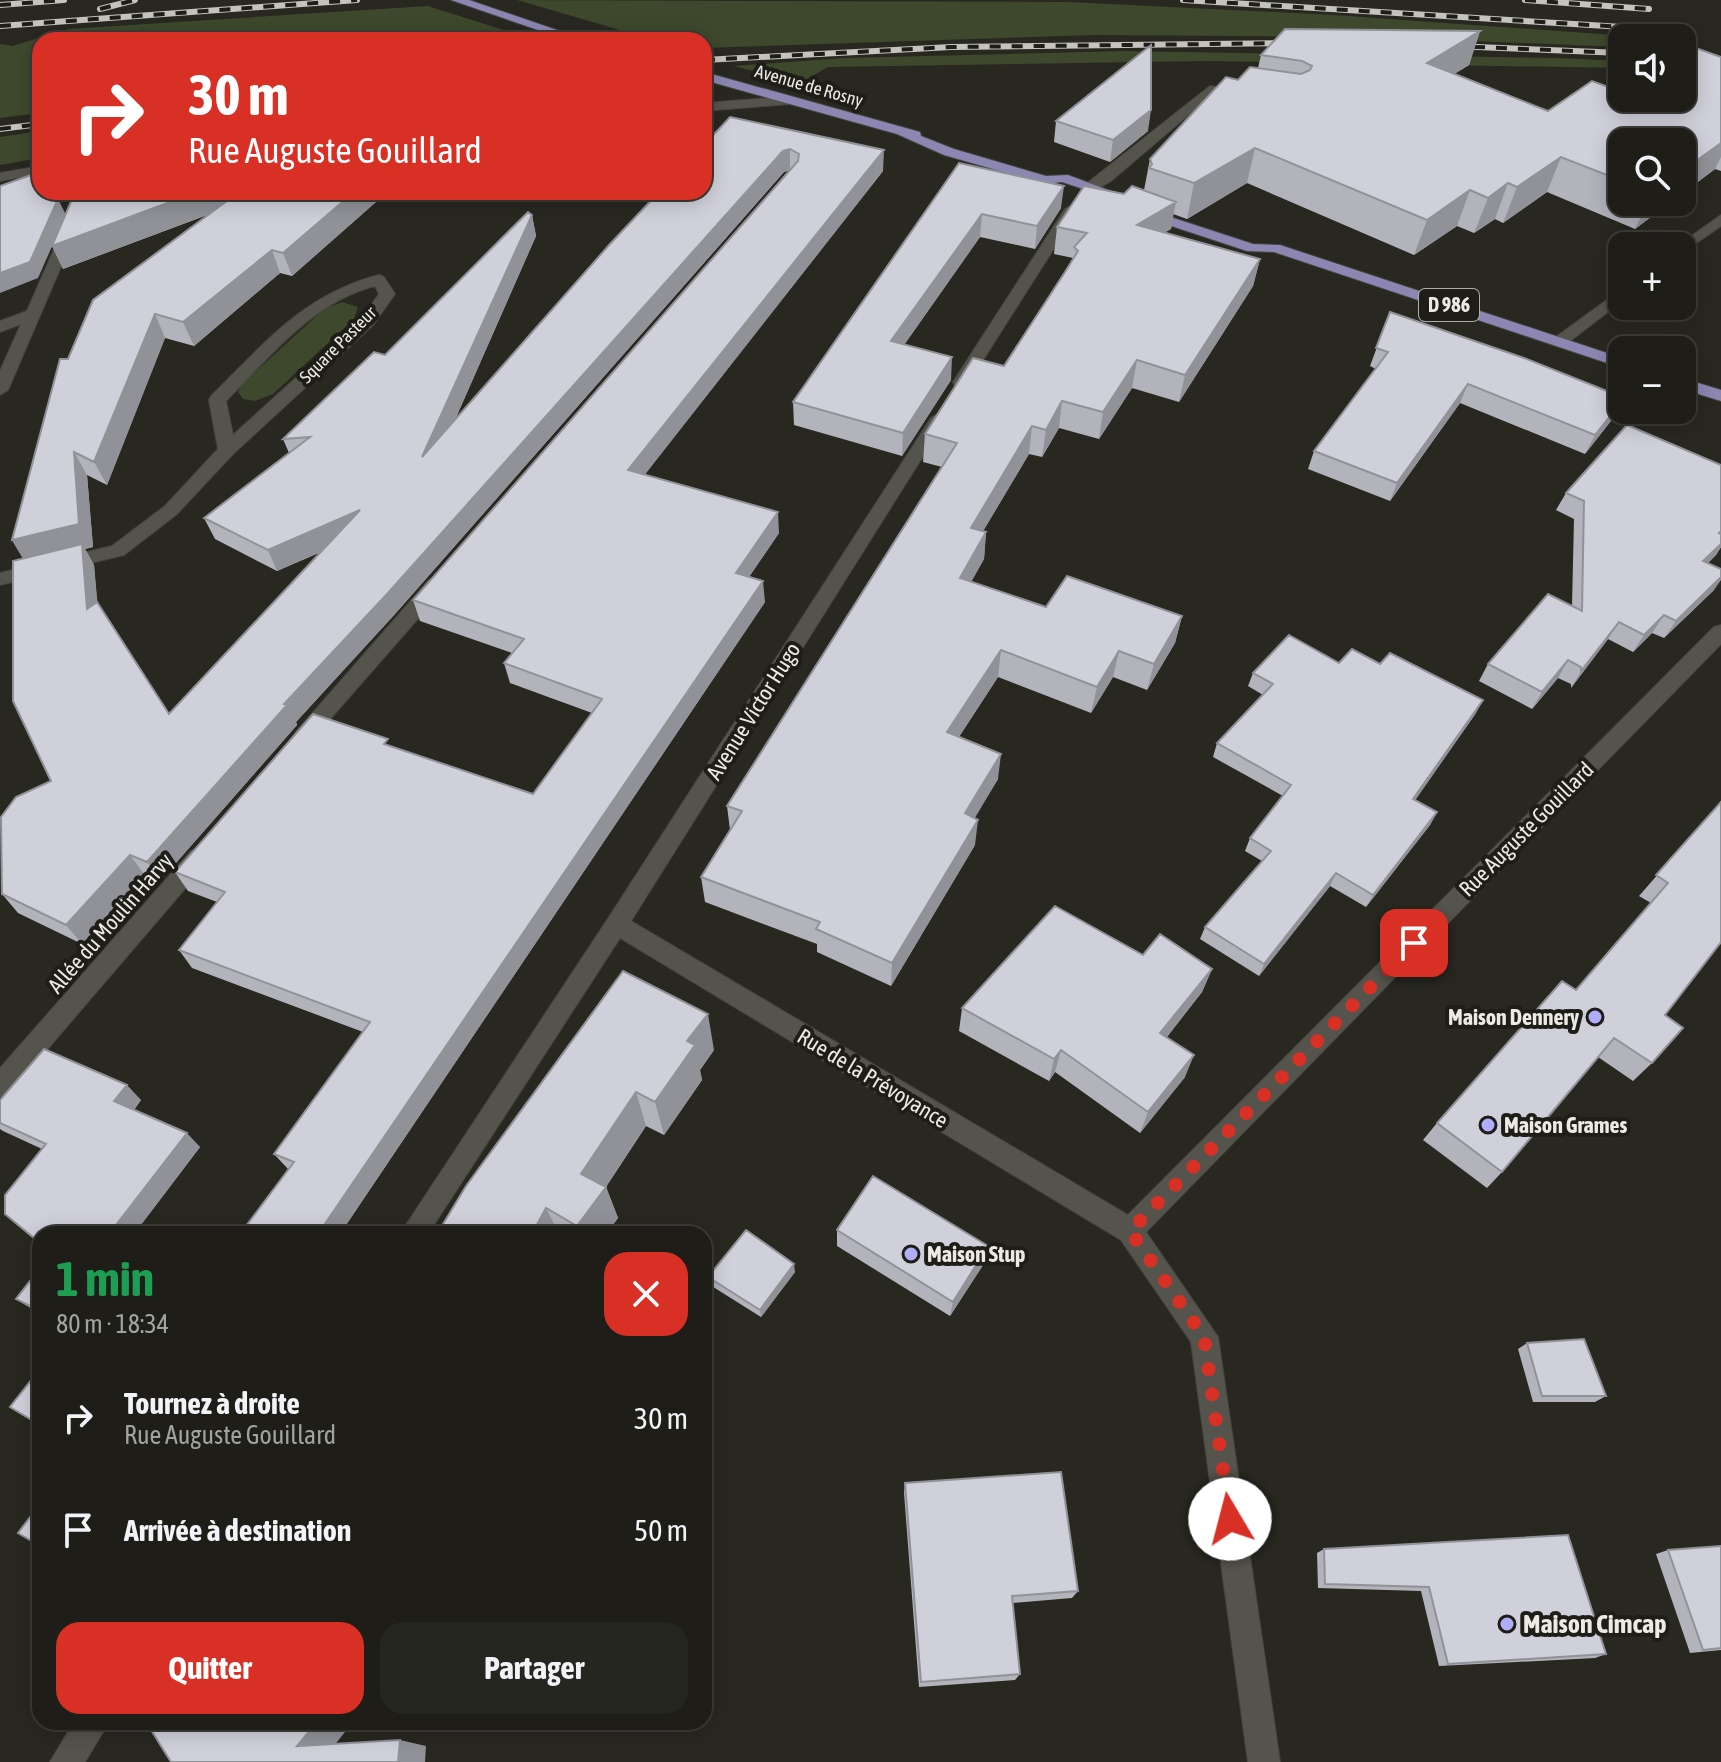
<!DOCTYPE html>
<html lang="fr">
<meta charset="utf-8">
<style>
:root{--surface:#1e1d18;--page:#262621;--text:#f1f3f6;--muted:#a1a2a2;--line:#3c3b37;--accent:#d93025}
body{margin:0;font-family:"Asap Condensed",sans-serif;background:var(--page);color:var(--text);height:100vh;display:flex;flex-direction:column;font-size:30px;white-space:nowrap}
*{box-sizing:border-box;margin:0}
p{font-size:26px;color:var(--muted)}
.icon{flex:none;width:44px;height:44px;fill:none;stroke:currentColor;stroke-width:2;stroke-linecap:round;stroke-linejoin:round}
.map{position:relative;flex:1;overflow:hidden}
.sheet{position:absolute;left:32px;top:1226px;width:680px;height:504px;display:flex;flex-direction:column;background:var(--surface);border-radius:24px;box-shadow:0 4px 20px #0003,0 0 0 2px var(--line)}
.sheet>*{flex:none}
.banner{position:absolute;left:32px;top:32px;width:680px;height:168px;border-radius:24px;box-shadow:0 4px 20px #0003,0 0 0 2px var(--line);background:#d93025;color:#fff;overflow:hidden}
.fabs{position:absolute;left:1608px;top:24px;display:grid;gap:16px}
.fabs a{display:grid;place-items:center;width:88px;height:88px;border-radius:16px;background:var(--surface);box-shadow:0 4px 20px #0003,0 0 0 2px var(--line);font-size:40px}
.pin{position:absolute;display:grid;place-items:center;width:68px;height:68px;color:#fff;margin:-34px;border-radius:16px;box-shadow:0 4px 12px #0006}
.me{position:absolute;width:88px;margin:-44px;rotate:352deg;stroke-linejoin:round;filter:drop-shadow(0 0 6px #0008)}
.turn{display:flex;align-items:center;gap:28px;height:168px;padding:0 24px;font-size:36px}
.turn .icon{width:104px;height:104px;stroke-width:2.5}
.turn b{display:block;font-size:56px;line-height:68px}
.round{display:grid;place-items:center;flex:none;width:84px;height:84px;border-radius:24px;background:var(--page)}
.summary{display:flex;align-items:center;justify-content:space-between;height:136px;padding:0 24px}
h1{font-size:48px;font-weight:700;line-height:60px;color:#1e9e55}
.button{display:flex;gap:16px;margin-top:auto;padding:16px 24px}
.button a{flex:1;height:92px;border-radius:24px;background:var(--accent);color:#fff;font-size:32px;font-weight:700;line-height:92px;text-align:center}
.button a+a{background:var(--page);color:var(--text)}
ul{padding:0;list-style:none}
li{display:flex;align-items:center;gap:24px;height:112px;padding:0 24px}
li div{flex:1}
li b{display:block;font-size:30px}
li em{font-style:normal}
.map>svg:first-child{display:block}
</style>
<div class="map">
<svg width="1721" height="1762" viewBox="0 0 1721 1762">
<rect width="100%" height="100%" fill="#282720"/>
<path fill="#3d482c" d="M517,0L1069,2L1334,15L1656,38H1622V47L1372,37L1094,35L704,48V40H654Z
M428,6L535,40H40V113L0,118V44L12,46L68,29Z
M1124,51L1557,58L1622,61V68L1206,61L828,67L802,82L733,66L844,58Z
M40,131V158L0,165V137Z
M342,302L358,307L354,319L273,394L255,401L243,399L238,392L241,385L324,309Z"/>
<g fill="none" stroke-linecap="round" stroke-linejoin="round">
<defs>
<path id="service" d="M1210,86L1244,91L1251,95L1244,99L1213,94L1111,181L1096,190H1086V184Z
M1721,215V226L1682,253V246H1677Z
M1622,289V301L1565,345H1553V339Z
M436,578L445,585L443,590L310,742H296L293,737L296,732L429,580Z
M199,848L207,851L210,857L207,863L9,1094L0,1097V1068L191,851Z"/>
<path id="minor" d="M785,97L792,101L790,104L704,111V103Z
M40,166V174L0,181V173Z
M79,192H93L8,390L0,395V371L21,324L0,332V321L27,311Z
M1072,205L1079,209L969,382L967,386H955L953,382L1065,209Z
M379,275L384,277L395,294L373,325L233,454L177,514L124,555L0,585V573L112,546L165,506L218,449L209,400L211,396C264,344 304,294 379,275ZM375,286L379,294L361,319L233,435L226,401C270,357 312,302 375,286Z
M939,413L947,418L631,921L1128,1215L1714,627L1721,625V644L1146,1232L1218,1337L1280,1762H1248L1191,1342L1121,1240L620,938L428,1234H400L609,917L931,418Z
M74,1722H109L85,1762H50Z"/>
<path id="primary" d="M451,0H469L586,40H567Z
M704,72L920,132L921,136L954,149L1046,176L1068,175L1124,196L1117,200L1062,182L1045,184L944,155L897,134L704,80Z
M1143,208L1253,244L1280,245L1622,358V368L1274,252L1247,251L1138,215V209Z
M1682,378L1721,390V401L1682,389Z"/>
</defs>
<use href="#service" stroke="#45443e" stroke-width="2"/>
<use href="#minor" stroke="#45443e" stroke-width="2"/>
<use href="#primary" stroke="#45443e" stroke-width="2"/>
<use href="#service" fill="#55544c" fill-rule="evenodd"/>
<use href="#minor" fill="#55544c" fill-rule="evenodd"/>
<use href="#primary" fill="#8c86b3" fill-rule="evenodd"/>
<defs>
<path id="rail" d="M1183,0L1656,29
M1525,0L1649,9
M0,5L64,0
M100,9L135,0
M0,26L357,0
M1452,46L1622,53
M704,60L951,47L1296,43
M0,129L40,124"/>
</defs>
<use href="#rail" stroke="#c4c3be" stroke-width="6"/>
<use href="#rail" stroke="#1f1d17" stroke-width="4" stroke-dasharray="11" stroke-linecap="butt"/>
</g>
<path fill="#b2b3bb" d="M1480,31L1469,65L1454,74L1548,111L1614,89L1721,57V171L1715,169L1682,194V142H1622V202H1671L1635,229L1547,192L1503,223L1495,219L1474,233L1457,226L1414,255L1247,183L1187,219L1173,214L1171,229L1165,232L1260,259L1253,286L1179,402L1132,388L1099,439L1059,428L1042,457L1029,454L983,531L986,532L984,559L971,582L1046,607L1182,616L1175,643L1147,690L1113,677L1091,713L998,677L959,737L998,779L974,818L975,845L891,986L817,952V944L705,902L701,877L730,830L727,806L942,467L923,462L925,434L1004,366L1073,260V258L1054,254L1057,227L1124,194L1144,190L1150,159L1238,80L1258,68L1261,55Z
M730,117L883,171L645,474L779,533L749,577L765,602L340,1234H240L288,1169L274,1154L363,1032L192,968L179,950L217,902L188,891L175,872L391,746L533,794L592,713L510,683L504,663L512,653L420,621L413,600L789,170L784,172L395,614L296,722L297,725L161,880L144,874L82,944L18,913L2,894L51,781L23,558L12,540L68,359L210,214L63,269L52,246L38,278L65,215L385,194L292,276L280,273L194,346L165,338L107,485L87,475L93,547L85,549L94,565L97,603L169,714L321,552L277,571L215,539L204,518L289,453L283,439L385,355L532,215L536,236L455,420Z
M1056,121L1148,131L1110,162L1054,142Z
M959,163L1061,208L1035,249L980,237L904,345L951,380L902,456L794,425L793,402Z
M1390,312L1614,417L1585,454L1460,403L1390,501L1308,469L1314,451L1376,369L1370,366Z
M1721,465V547L1716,555L1708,563L1714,590L1664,638L1652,633L1633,652L1608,639L1571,688V684L1558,678L1532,709L1479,681L1488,664L1572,606L1574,519L1556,510L1566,493Z
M1339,663L1476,713L1415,800L1437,812L1430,825L1366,907L1330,886L1259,976L1200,939L1205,927L1262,861L1245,851L1250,838L1283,796L1213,757L1217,743L1263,695L1248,686L1253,673Z
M1721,802L1652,1063L1633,1081L1598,1057L1502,1172L1487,1188L1423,1140L1437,1123L1576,990L1651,903L1639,896Z
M1143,955L1212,969L1202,992L1167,1037L1185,1077L1140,1133L1055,1072L1049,1081L959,1031L962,1008Z
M714,1050L700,1070L702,1080L664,1135L646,1126L606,1187L618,1218L606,1234H437L466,1186Z
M0,1100H141L134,1110L200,1147L134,1234H40L42,1149L3,1131L0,1129Z
M837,1230L988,1246L985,1262L950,1316L837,1246Z
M40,1268V1314L16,1299Z
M795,1272L761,1317L710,1285L708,1277Z
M1527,1343L1606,1396L1595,1402H1533L1518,1349Z
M905,1483L1078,1591L1072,1598L1013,1603L1020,1674L1015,1680L919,1687L904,1493Z
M1568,1535L1606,1654L1595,1658L1439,1666L1421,1591L1318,1588L1317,1553L1324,1549Z
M1721,1546V1650L1690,1653L1656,1554L1668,1550Z"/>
<path fill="#919298" d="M1480,31L1469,65L1416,98L1427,63Z
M1151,110L1148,131L1110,162L1113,140Z
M1721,143V157L1715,169L1682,194V171Z
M1255,148L1247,183L1187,219L1194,183Z
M790,149V170L784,172L395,614L296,722L297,725L161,880L147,862L284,704L783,151Z
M884,150L883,171L632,491L628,470Z
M1561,157L1547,192L1503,223L1517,187Z
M1508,183L1495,219L1474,233L1488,198Z
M1064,186L1061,208L1035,249L1037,226Z
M1470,190L1457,226L1414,255L1427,220Z
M197,192H267L63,269L52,246L38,278L0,293V273L58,199L66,215Z
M354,192H384L385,194L292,276L283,253Z
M1176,202L1171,229L1132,252L1137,225Z
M1648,202H1671L1635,229Z
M982,214L980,237L890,365L891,341Z
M532,215L536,236L429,478L422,457Z
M272,250L280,273L194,346L183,322Z
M1260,259L1253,286L1179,402L1185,375Z
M155,314L165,338L107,485L94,462Z
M952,357L951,380L902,456L903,433Z
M1137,360L1132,388L1099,439L1103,412Z
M1468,384L1460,403L1390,501L1397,483Z
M1062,401L1059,428L1042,457L1046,430Z
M1622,401L1614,417L1585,454L1595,435Z
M1032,426L1029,454L969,555L971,528Z
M74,452L87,475L93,547L85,549L94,565L100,630L26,564L12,540Z
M360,510L367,531L277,571L268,550Z
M778,512L779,533L738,593L736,573Z
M986,532L984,559L958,605L960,578Z
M1721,544V547L1716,555L1692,578L1703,561Z
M1721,577V580L1714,590L1664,638L1676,621Z
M763,581L765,602L340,1234H318Z
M1664,615L1652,633L1633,652L1644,635Z
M1182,616L1175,643L1147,690L1154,664Z
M1619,622L1608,639L1571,688L1581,671Z
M1001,650L998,677L945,758L947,732Z
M1119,651L1113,677L1091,713L1097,687Z
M1568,660L1558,678L1532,709L1542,692Z
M1483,700L1476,713L1407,812L1413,799Z
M1001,754L998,779L963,838L965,813Z
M1437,812L1430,825L1366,907L1373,895Z
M978,820L975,845L891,986L892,963Z
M130,855L144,874L82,944L66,925Z
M1336,873L1330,886L1259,976L1264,964Z
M1212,969L1202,992L1152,1055L1160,1033Z
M708,1014L714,1050L700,1070L702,1080L664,1135L655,1102L687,1041Z
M1061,1050L1055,1072L1049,1081L1054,1059Z
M1194,1055L1185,1077L1140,1133L1148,1112Z
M127,1085L141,1100L129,1116L114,1101Z
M636,1092L646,1126L599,1197L606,1187L618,1218L606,1234H581L577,1226L581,1174Z
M187,1133L200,1147L134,1234H109Z
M546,1208L559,1234H532Z
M988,1246L985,1262L950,1316L953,1302Z
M794,1264L795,1272L761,1317L760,1310Z
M317,1722H353L329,1752L297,1746Z
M400,1740L426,1746L425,1762H398Z"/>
<path fill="#cfd0d9" stroke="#919298" stroke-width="2" d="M1285,29L1480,31L1427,63L1548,111L1592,81L1614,89L1622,83V98H1682V43L1721,57V143L1682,171V142H1622V181L1561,157L1517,187L1508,183L1488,198L1470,190L1427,220L1255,148L1194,183L1149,168L1152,164L1150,159L1226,77L1238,80L1250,67L1301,74L1310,70L1312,66L1302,61L1261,55Z
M1151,45V110L1113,140L1056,121Z
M730,117L884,150L628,470L778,512L736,573L763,581L318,1234H240L294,1162L274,1154L370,1022L179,950L225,892L175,872L313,714L388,739L384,744L533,794L602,699L504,663L524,639L413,600L798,161L799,154L790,149L783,151L388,593L284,704L287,705L147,862L130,855L66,925L2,894L1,817L16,797L51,781L13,701V561L82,544L87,609L97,602L169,714L360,510L268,550L204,518L310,437L283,439L374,352L385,355L528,212L532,215L422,457L610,244L659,192H704V145Z
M959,163L1064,186L1037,226L982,214L891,341L952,357L903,433L793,402Z
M31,175L40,183V192H50L58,199L30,262L0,273V186Z
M1084,186L1124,194L1132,186L1176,202L1137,225L1260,259L1185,375L1137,360L1103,412L1062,401L1046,430L1032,426L971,528L986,532L960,578L1046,607L1067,576L1182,616L1154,664L1119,651L1097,687L1001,650L947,732L1001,754L965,813L978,820L892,963L816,929L820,922L701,877L742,811L727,806L957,443L925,434L973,358L1004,366L1065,272L1078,251L1074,247L1087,233L1057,227Z
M75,192H197L52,246Z
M239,192H354L283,253L272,250L183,322L155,314L94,462L74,452L79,524L12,540L60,359H68L93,300Z
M1390,312L1524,358L1622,397V401L1595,435L1468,384L1397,483L1314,451L1388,352L1376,348Z
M1627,425L1721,465V531L1719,533L1721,534V544L1703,561L1721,569V577L1676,621L1664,615L1644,635L1619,622L1581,671V667L1568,660L1542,692L1488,664L1548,594L1582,611L1584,501L1566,493Z
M1289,635L1339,663L1352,649L1380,664L1390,653L1483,700L1413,799L1437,812L1373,895L1336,873L1264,964L1205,927L1271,851L1250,838L1291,785L1217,743L1273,684L1253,673Z
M1721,802V942L1665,1015L1683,1028L1652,1063L1614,1038L1502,1172L1437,1123L1562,981L1576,990L1668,883L1656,875Z
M1055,906L1143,955L1160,934L1212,969L1160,1033L1194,1055L1148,1112L1061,1050L1054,1059L962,1008Z
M623,971L708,1014L687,1041L695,1045L655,1102L636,1092L581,1174L606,1187L577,1226L546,1208L532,1234H437L466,1186Z
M44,1049L127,1085L114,1101L187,1133L109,1234H40V1243L5,1214V1195L46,1144L0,1123V1100Z
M873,1176L988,1246L953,1302L837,1230Z
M746,1230L794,1264L760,1310L708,1277Z
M40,1268V1311L16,1299Z
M1584,1339L1606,1396H1542L1527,1343Z
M40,1369V1425L10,1407Z
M1061,1472L1078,1591L1012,1596L1020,1674L921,1682L905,1483Z
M40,1504V1546L18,1533Z
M1568,1535L1606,1654L1448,1664L1429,1587L1325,1584L1324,1549Z
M1721,1546V1648L1703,1650L1668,1550Z
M146,1722H317L297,1746L400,1740L398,1762H171Z"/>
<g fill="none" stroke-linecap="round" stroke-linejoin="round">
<path stroke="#d93025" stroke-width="14" stroke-dasharray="0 25.2" d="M1230,1519L1204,1337L1130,1231L1414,943"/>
</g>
<g fill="#b0aefa" stroke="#1f1d17" stroke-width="3">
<circle cx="1595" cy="1017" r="8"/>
<circle cx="1488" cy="1125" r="8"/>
<circle cx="911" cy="1254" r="8"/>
<circle cx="1507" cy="1624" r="8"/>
</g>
<g text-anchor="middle" stroke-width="8" stroke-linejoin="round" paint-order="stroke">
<g font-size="18" fill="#ebeae5" stroke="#1f1d17">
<text transform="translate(809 86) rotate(16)" y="6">Avenue de Rosny</text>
<text transform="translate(338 345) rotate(-45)" y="6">Square Pasteur</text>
</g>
<rect fill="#1f1d17" stroke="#aeaca7" stroke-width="2" x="1419" y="289" width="60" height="32" rx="6"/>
<g font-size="20" font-weight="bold" fill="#ebeae5">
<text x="1449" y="312">D 986</text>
</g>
<g font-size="22" fill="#ebeae5" stroke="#1f1d17">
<text transform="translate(753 711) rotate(-58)" y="8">Avenue Victor Hugo</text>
<text transform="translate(1526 829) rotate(-45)" y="8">Rue Auguste Gouillard</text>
<text transform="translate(110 923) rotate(-49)" y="8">Allée du Moulin Harvy</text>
<text transform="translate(873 1078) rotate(31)" y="8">Rue de la Prévoyance</text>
</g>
<g font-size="22" font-weight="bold" fill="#ebeae5" stroke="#1f1d17" text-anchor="start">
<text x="1579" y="1025" text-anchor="end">Maison Dennery</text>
<text x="1504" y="1133">Maison Grames</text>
<text x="927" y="1262">Maison Stup</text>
</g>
<g font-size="26" font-weight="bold" fill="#ebeae5" stroke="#1f1d17" text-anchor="start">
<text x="1523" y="1633">Maison Cimcap</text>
</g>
</g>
</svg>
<div class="fabs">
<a><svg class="icon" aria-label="sound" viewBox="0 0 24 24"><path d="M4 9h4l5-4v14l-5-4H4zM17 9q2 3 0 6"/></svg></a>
<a><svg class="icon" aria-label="search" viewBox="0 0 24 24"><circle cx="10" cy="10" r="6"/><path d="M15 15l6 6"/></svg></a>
<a>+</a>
<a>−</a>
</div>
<div class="pin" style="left:1414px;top:943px;background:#d93025"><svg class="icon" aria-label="arrive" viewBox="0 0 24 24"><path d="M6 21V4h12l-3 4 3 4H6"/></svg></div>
<svg class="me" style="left:1230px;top:1519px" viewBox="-20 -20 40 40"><circle r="19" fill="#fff"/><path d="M0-13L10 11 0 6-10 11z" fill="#d93025"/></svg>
<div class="banner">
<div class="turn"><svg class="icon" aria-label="right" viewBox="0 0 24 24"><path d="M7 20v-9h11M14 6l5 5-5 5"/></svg><div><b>30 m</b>Rue Auguste Gouillard</div></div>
</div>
<section class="sheet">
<div class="summary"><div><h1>1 min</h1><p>80 m · 18:34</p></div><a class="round" style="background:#d93025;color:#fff"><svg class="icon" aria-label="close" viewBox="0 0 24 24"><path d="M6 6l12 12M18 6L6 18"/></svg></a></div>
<ul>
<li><svg class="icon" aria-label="right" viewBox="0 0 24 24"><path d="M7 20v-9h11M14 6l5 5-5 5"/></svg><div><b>Tournez à droite</b><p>Rue Auguste Gouillard</p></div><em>30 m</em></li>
<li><svg class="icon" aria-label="arrive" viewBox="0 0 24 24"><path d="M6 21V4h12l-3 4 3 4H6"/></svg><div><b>Arrivée à destination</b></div><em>50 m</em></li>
</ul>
<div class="button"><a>Quitter</a><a>Partager</a></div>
</section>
</div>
